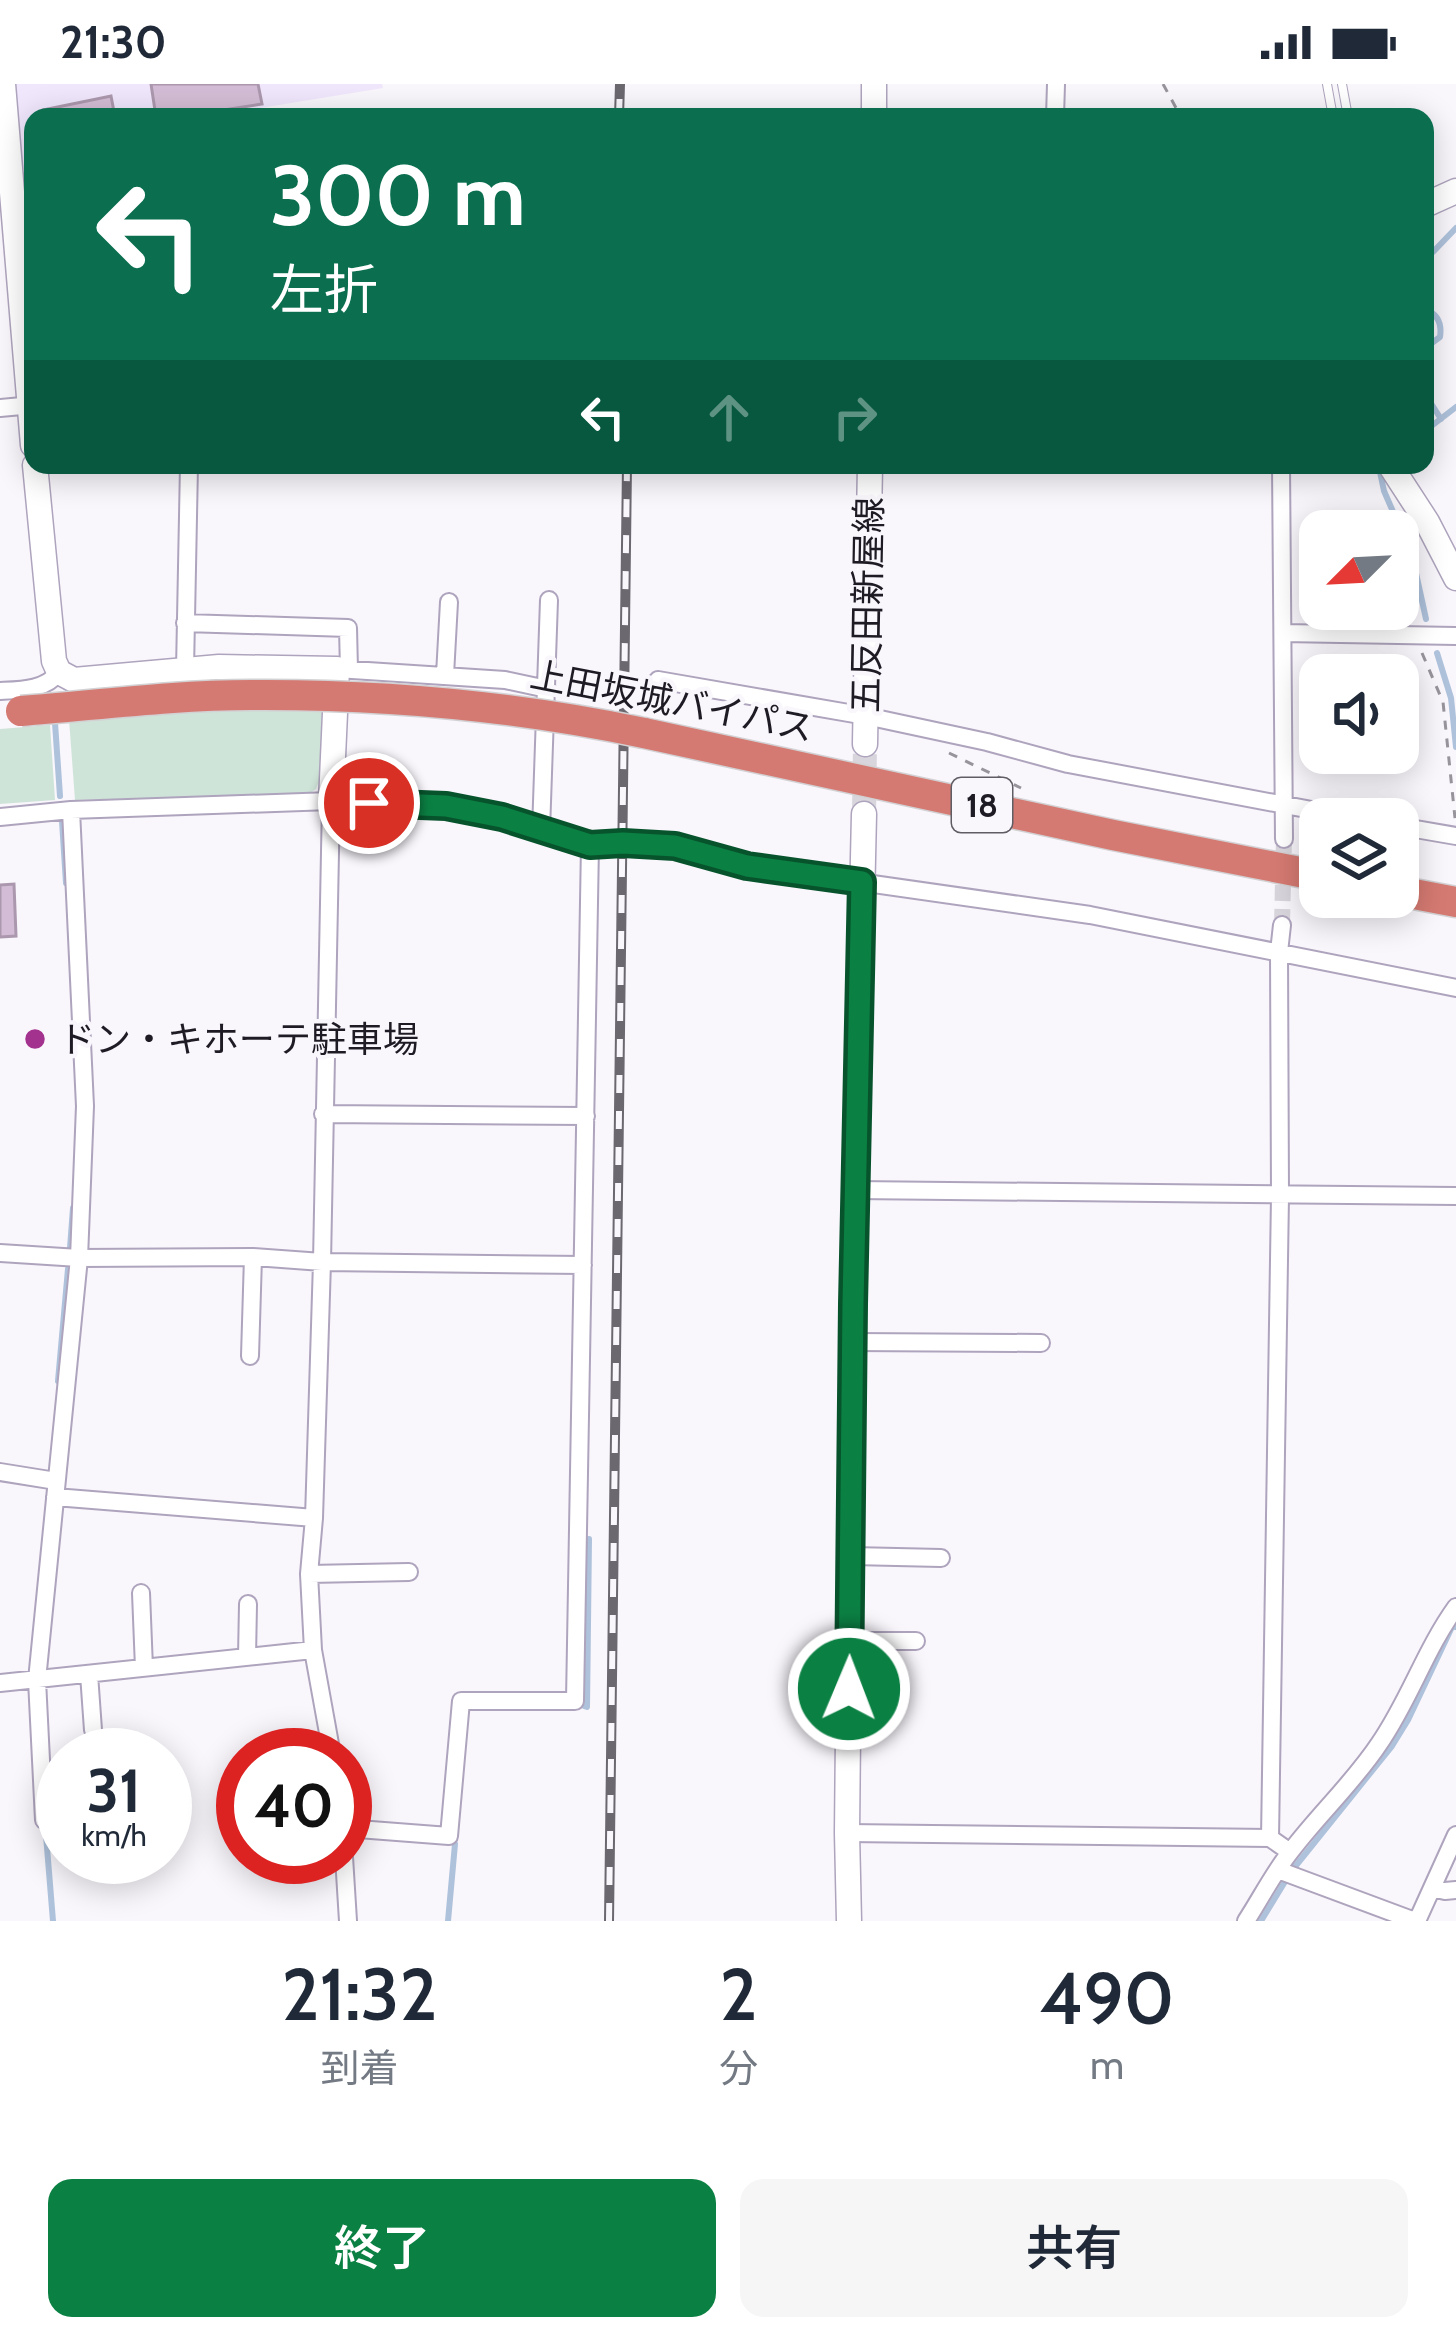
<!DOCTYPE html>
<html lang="ja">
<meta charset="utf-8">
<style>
:root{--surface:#fff;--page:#f6f6f7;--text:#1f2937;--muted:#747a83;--accent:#0b8043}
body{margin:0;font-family:Cabin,"Noto Sans JP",sans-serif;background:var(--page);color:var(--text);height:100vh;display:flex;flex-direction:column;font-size:45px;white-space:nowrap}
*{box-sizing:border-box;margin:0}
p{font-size:39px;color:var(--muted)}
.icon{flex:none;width:66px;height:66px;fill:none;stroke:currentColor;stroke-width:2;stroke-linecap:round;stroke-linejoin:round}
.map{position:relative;height:1837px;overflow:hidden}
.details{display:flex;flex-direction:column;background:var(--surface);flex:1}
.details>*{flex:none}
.hud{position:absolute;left:24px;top:24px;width:1410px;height:366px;border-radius:24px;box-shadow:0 6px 30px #0003;background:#0b6e4f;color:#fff;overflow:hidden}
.needle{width:78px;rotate:246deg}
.controls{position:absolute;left:1299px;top:426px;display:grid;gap:24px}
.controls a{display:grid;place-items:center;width:120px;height:120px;border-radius:24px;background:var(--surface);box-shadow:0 6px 30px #0003;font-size:60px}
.speed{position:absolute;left:36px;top:1644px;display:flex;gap:24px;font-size:60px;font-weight:700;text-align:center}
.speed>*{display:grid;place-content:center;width:156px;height:156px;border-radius:50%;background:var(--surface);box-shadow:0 6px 30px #0003;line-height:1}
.speed small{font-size:30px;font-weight:400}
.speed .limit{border:18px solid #d22;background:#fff;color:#111}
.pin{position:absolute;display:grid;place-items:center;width:102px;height:102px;color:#fff;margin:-51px;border:6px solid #fff;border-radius:50%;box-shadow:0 3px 12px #0007}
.me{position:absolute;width:132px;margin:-66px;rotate:1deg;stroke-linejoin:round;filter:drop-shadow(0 0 9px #0008)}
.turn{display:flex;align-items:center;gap:42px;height:252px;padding:0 48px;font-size:54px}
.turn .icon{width:156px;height:156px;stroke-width:2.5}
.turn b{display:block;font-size:84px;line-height:102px}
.lanes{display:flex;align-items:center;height:114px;padding:0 48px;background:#0003;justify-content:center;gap:60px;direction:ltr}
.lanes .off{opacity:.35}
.eta{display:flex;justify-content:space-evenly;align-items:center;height:204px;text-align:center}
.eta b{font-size:72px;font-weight:600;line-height:84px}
.button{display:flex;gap:24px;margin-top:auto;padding:24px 48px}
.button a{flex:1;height:138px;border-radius:24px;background:var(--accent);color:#fff;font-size:48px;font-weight:600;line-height:138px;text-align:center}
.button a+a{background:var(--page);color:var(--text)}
.status{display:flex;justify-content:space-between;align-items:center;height:84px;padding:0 60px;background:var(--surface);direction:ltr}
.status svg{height:33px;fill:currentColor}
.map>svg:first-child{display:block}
</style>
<div class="status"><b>21:30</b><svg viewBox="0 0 49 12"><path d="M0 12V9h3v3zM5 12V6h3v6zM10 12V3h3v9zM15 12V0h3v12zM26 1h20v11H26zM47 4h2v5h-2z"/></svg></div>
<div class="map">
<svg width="1456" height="1837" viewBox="0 0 1456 1837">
<rect width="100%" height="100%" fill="#f9f6fc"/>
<path fill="#f0e7fc" d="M12,0H382L383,4L236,28L224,33H33V80L18,88Z"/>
<path fill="#cfe4d8" d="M248,624L323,625L319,697L316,705L309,710L75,716L69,635Z
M50,641L55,716L0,720V645Z"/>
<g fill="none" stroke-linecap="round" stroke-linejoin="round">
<path stroke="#aec2db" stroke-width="6" d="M1425,170L1433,168L1456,144
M1425,225C1438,230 1442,240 1440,253L1425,264
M1425,310L1441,335
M1425,347L1456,323
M1383,384L1380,388L1384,407L1412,471L1426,535
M1437,569L1451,614L1456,663
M55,639L60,712
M62,737L66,799
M70,1164L73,1124
M58,1297L68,1185
M584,1622L587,1623L589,1455
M45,1739L53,1837
M1294,1784L1392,1662L1408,1636L1452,1543H1456
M448,1837L455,1760
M1261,1837L1286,1796"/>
</g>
<path fill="#d3bdd6" stroke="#ac98ae" stroke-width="3" d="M151,0H258L262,20L178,33H156Z
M111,12L115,33H43V26Z
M14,800L16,852L0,853V801Z"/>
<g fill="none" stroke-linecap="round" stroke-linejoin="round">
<path stroke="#d8d5dc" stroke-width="16" stroke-dasharray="16 8" stroke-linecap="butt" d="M1282,841L1284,755"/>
<path stroke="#d8d5dc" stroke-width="24" stroke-dasharray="24 12" stroke-linecap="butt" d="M864,730L865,660"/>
<defs>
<path id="lane" d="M1327,0L1333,33
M1342,0L1348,33"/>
<path id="street" d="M1055,33L1056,0
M0,324L33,321
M1281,381L1284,755
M185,539L348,544L349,586
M1283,549L1456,552
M337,585L505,596L547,605
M185,586L189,381
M445,591L449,518
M658,596L866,632L987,658L1068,680L1359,735
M0,607C21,606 46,606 59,588
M331,717L322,1178L314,1434L309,1490L313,1566L332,1671
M0,733L71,726L331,717L446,722L502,733L590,761L623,759L675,762L747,782L1090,831L1456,904
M1398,742L1456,752
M541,747L549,516
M323,1030L586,1032
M855,1106L1456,1112
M0,1169L79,1174L253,1173L322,1178L583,1181
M852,1258L1041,1259
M250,1272L253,1173
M0,1388L56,1397
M55,1413L314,1434
M852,1472L941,1474
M309,1490L409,1488
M141,1509L144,1584
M850,1557H916
M247,1573L248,1520
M89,1590L93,1646
M0,1599L313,1566
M44,1736L37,1596L79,1174L85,1022L71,726
M345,1744L449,1752L461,1617H575L590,761
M847,1749L1270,1754L1290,1768
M1270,1754L1280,1112L1279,868L1282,841
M344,1773L348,1837
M1278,1786L1415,1837
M1432,1804L1445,1807L1456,1806
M1246,1837C1261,1814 1274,1788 1291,1767C1319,1730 1353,1699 1379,1660C1409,1617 1425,1566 1456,1523
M1417,1837L1456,1751"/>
<path id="secondary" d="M3,0L33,361
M874,0V33
M1425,121L1456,107
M35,381L54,577L59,588L74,596L219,583L337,585L331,717
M1390,381L1427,438L1456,494
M865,660L870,381
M849,1837L847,1749L852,1258L864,730"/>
<path id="highway" d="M644,649L1113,751L1320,792
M1398,807L1456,818"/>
</defs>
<use href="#lane" stroke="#aea4bd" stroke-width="10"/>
<use href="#street" stroke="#aea4bd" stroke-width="20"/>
<use href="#secondary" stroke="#aea4bd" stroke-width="27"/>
<use href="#highway" stroke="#d2d1d3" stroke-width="33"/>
<path stroke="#98949c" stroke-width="3" stroke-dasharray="9 9" stroke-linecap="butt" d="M1163,0L1181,33
M1422,569L1443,618L1455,734
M949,669L1021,704"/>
<use href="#lane" stroke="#fff" stroke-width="8"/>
<use href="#street" stroke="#fff" stroke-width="16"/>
<use href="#secondary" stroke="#fff" stroke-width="24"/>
<use href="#highway" stroke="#d57a72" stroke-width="30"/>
<defs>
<path id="rail" d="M619,33L620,0
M609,1837L627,381"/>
</defs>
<use href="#rail" stroke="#6c6870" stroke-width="10"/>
<use href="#rail" stroke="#f9f6fc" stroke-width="6" stroke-dasharray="18" stroke-linecap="butt"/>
<defs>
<path id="highway-bridge" d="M21,627C98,621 174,611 251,611C384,610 514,622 644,649"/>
</defs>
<use href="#highway-bridge" stroke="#d2d1d3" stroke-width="33" stroke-linecap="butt"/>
<use href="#highway-bridge" stroke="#d57a72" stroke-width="30"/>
</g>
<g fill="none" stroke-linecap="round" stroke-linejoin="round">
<defs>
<path id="route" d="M369,719L446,722L502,733L590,761L623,759L675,762L747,782L862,798L853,1220L849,1605"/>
</defs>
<use href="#route" stroke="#07532c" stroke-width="30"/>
<use href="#route" stroke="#0b8043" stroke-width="21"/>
</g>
<circle fill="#a3328f" stroke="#f9f6fc" stroke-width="4.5" cx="35" cy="955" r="12"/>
<g text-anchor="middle" stroke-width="9" stroke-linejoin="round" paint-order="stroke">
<rect fill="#f9f6fc" stroke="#605d65" stroke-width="3" x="952" y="694" width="60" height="54" rx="9"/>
<g font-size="33" font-weight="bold" fill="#1f1b24">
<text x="982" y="733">18</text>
</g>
<g font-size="36" fill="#1f1b24" stroke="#f9f6fc">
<text transform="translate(867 521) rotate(-89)" y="13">五反田新屋線</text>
<text transform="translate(672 617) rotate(11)" y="13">上田坂城バイパス</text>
</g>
<g font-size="36" fill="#1f1b24" stroke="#f9f6fc" text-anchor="start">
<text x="59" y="968">ドン・キホーテ駐車場</text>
</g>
</g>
</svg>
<div class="controls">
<a><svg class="needle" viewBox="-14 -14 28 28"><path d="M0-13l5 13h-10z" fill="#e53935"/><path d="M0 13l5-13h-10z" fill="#747a83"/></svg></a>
<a><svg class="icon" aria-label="sound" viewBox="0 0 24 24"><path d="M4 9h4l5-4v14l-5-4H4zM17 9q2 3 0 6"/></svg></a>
<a><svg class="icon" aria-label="layers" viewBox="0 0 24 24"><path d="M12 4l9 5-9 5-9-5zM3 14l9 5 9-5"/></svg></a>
</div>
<div class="speed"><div>31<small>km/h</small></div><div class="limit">40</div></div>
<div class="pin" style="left:369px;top:719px;background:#d93025"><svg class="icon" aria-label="arrive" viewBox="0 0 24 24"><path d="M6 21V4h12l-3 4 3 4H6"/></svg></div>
<svg class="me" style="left:849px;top:1605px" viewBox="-20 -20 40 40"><circle r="17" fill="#0b8043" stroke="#fff" stroke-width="3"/><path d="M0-11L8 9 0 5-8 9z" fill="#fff"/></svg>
<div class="hud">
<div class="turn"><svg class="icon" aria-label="left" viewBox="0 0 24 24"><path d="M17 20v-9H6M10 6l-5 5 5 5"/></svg><div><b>300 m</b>左折</div></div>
<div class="lanes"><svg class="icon" aria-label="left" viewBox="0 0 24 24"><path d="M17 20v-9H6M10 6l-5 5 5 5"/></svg><svg class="icon off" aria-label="ahead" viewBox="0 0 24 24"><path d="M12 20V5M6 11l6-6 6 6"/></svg><svg class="icon off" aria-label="right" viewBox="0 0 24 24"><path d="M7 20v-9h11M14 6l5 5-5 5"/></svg></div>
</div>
</div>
<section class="details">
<div class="eta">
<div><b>21:32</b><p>到着</p></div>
<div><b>2</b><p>分</p></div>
<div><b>490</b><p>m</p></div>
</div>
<div class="button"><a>終了</a><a>共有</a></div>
</section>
